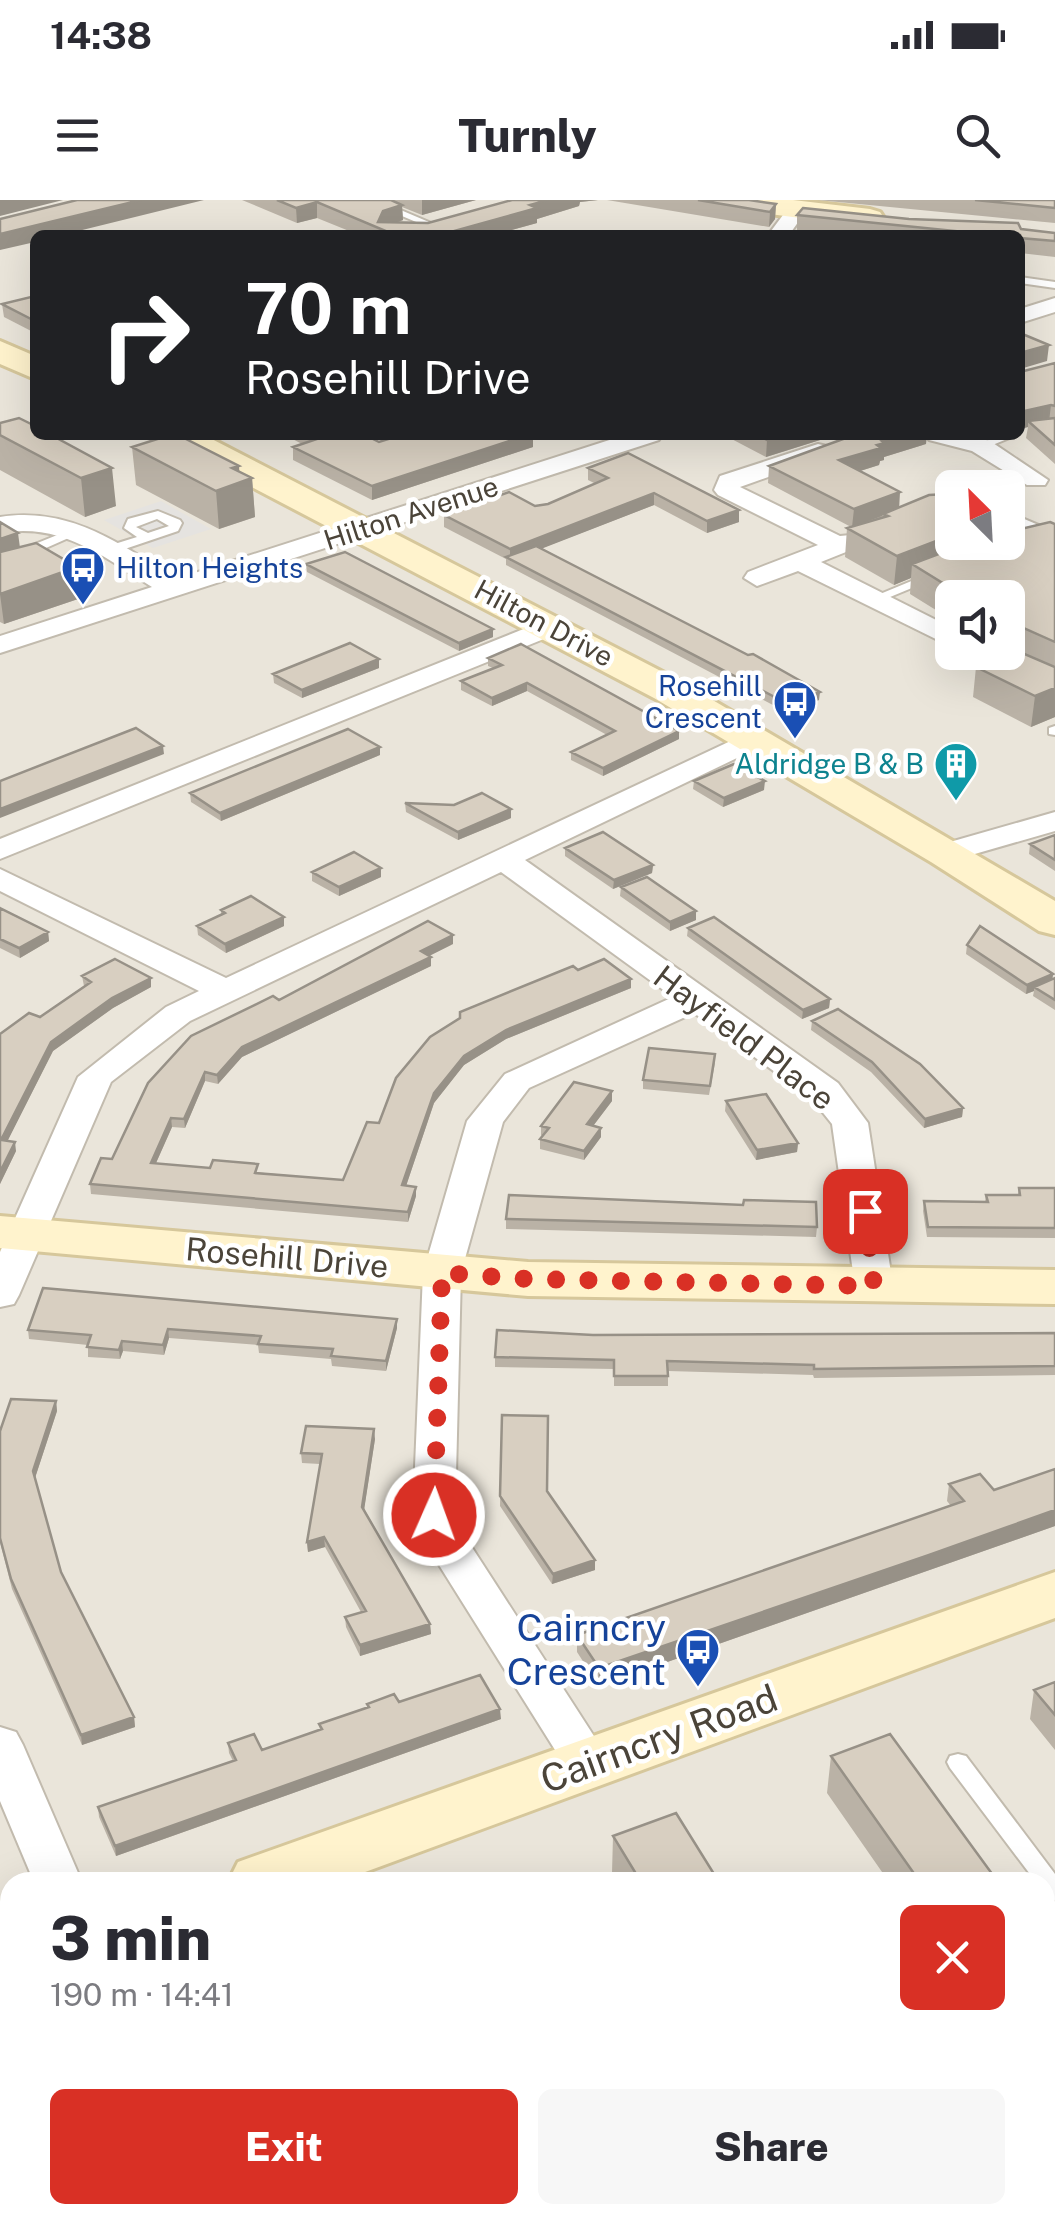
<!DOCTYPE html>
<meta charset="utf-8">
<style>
:root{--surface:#fff;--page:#f7f7f7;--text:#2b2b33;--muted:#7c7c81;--accent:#d93025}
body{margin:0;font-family:"Public Sans",sans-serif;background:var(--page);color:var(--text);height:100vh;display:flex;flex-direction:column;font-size:38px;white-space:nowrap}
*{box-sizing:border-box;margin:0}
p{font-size:32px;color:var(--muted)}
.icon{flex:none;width:55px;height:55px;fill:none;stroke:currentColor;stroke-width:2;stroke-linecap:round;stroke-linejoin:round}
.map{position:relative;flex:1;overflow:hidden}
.panel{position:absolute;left:0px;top:1672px;width:1055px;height:352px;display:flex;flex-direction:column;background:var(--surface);border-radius:30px 30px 0 0;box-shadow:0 10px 40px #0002}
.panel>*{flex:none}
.hud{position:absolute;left:30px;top:30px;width:995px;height:210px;border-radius:15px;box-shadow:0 10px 40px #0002;background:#202124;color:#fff;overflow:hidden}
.needle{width:65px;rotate:336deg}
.buttons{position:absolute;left:935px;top:270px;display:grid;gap:20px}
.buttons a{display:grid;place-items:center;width:90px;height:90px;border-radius:15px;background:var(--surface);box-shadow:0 10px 40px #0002;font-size:50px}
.pin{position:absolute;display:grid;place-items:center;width:85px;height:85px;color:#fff;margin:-42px;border-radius:20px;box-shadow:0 5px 15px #0006}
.me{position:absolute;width:110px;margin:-55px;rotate:2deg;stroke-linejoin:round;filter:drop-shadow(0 0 8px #0008)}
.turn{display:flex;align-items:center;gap:35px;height:210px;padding:0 50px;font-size:45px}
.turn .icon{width:130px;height:130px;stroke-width:2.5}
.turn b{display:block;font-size:70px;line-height:85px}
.round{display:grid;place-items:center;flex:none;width:105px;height:105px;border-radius:15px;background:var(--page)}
.summary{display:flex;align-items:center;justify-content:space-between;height:170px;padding:0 50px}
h1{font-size:60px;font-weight:800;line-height:75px}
.button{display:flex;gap:20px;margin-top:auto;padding:20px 50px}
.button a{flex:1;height:115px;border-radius:15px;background:var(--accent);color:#fff;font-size:40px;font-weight:800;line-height:115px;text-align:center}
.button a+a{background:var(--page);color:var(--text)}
.status{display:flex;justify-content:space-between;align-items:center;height:70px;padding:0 50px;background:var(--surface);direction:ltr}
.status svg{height:28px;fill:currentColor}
header{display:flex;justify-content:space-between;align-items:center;height:130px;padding:0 50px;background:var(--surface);font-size:45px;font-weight:800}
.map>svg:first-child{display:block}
</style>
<div class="status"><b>14:38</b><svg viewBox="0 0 49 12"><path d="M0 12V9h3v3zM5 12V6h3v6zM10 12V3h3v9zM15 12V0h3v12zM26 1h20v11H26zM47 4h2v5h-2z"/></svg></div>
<header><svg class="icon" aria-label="menu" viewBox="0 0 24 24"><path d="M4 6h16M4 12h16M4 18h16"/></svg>Turnly<svg class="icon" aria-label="search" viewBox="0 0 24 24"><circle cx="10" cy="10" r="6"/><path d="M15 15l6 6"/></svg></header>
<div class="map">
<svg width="1055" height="2023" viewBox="0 0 1055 2023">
<rect width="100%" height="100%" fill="#f6f3ec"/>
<path fill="#eae5da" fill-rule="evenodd" d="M0,0H1055V1394L262,1682H10V1773L0,1777ZM35,35H1020V235H35ZM952,288H1008V342H952ZM952,398H1008V452H952Z
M1055,1411V2023H0V1814L10,1810V2015H1045V1682H345Z"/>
<path fill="#e5e3e0" d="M161,301L211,329L153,348L104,320Z"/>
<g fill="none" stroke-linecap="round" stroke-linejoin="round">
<defs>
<path id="lane" d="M364,0H377L436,25L428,27Z
M1020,77L1055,82V88L1020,83Z
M1000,235H1017L985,248L975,246Z
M158,311L180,320L182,323L178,331L113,353H105V347L137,337L124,328L128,319ZM157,319L169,326L148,333L136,327Z
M72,329L82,332L46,348L54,361L44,364L33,347L35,344Z
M926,375L936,378L878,402L868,399Z
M1055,526V535L1049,534V528Z
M958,1554L966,1556L1055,1674V1700L1047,1698L1045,1682H1036L950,1568L947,1562L950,1556Z"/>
<path id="street" d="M796,5L806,11L789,35H768L789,7Z
M1055,98V112L1020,123V109Z
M625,235H662L659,240L0,453V436L152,387C103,356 61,322 0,333V317C69,306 121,344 176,379Z
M926,235H967L990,241L1048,280L1045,285H1027L972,251L929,240Z
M818,244L827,246L830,251L827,256L740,287L840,336L861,334L865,340L861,346L821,362L952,428V447L798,371L757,386L744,378L748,372L818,345L718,295L714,290L720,276Z
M1008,312L1055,332V350L1008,329Z
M551,418L565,426L561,432L0,659V639Z
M754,530L764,533L769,539L764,545L525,660L838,883L868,923L893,1086L888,1095L874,1098L860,1095L855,1086L832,924L812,899L694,813L529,888L503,922L461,1073L455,1315L464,1335L612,1564L606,1577L589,1582L572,1577L429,1349L413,1315L423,1073L467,921L505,874L673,797L501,672L190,821L111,882L19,1095L14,1104L0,1107V1052L78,877L166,807L199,791L0,691V669L226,778Z
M1055,612V631L947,662L936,660L931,653L936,646Z
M0,1527L16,1532L23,1545L82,1682H34L0,1601Z
M1055,1744V1786L1045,1789V1747Z
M10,1828V1873L0,1876V1831Z
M1055,1987V2023H975L972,2015H1045V1990Z
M58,2015H130L127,2023H55Z
M358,2015H413L416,2023H361Z
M498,2015H560L557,2023H495Z"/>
<path id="secondary" d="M709,0H793L870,9L880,12L884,18L880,24L870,27L723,8L713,6Z
M0,141L35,156V179L0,164Z
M161,235H204L682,482L1055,701V735L1039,731L931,662L654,498L166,242Z
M0,1016L528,1062L1055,1070V1104L528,1096L0,1048Z
M1055,1372V1418L338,1682H228L238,1662Z
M10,1744V1803L0,1806V1747Z"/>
</defs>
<use href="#lane" stroke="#c2bbae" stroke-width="4"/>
<use href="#street" stroke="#c2bbae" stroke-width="4"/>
<use href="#secondary" stroke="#d6c79b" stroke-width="6"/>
<use href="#lane" fill="#fff" fill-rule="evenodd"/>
<use href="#street" fill="#fff" fill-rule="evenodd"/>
<use href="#secondary" fill="#fff3cd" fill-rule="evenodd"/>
</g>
<path fill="#bab2a6" d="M242,0H476L422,15L402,7L403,20L396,23H428L512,0H598L580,2L579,6L537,19V23L494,35H359L317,18L297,23Z
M607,0H749L776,4L775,19L769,27Z
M818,0H1055V23Z
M797,15L1021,29L1055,33V57L1020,53V35H838L797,31Z
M35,96V133L4,117L2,104Z
M1055,163V264L1026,238L1028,227L1020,229Z
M19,218L116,306L85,317L0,270V223Z
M285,235H365L379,242L401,235H533V247L372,300L293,260V247L302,244Z
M724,235H836L766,257Z
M926,244L884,257V260L880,261L879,265L860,271L899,307L952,296V342H1008L1021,329L1055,324V517L1031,527L973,497L976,467L1008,452V398H952V420L910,394L911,378L894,385L845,357L847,328L851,327L768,283L769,266Z
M132,247L239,266V272L252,278L255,317L219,329L136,285Z
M588,268L739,310V322L707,333L654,305L542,348L819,500L788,513L506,365V359L444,327V315L548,304L596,284L588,280Z
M0,322L20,347L77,367L81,398L4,424L0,422Z
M306,364L493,437L459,451L307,372Z
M488,458L679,539L603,576L571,560V552L607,535L527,491L492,506L461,490V481L493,468L488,466Z
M379,459V468L302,498L274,483L273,474Z
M380,555L221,621L191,602L190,593Z
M694,581L764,590L723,607L693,589Z
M405,603L511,609V618L458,640L406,612Z
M1055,635V671L1029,654L1030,644Z
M565,648L653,665L652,673L613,689L565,656Z
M381,668V677L339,696L312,681V672Z
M621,687L696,711V720L670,731L620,696Z
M0,708L48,732L49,741L20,758L0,748Z
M221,710L284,726L226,753L198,735L197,726L221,715Z
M688,728L830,799L829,808L802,819L687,736Z
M453,744L429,756L431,766L242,857L218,884L205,881L185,928L172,927L156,963L343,980L379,923L578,770L631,779V788L506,839L464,865L434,903L406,986L416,996L408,1022L91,994L90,984L112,959L279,800Z
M967,745L1053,774L1052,779L1055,778V810L1033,796L1034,791L1026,794L966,754Z
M82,776L151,778V787L113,808L53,851L7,941L16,951L0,984V834L40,817L84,786Z
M812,821L963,908L962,917L924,928L871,872L811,830Z
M715,863L709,895L643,889V880Z
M612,891V901L593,926L601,937L584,960L540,949V939L543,936L541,935V926Z
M726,901L798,943L797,952L756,960L725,911Z
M1019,988H1055V1038L927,1037L923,1011L924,1001L985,1002L986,995H1018Z
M506,1019L817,1027L816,1037L506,1029Z
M397,1128L386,1171L332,1166L331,1159L259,1153L258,1145L169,1138L164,1155L123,1151L120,1159L88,1157V1145L29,1139L28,1130Z
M1055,1133V1175L814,1178L813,1175L668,1171V1186H614V1169L495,1167V1157L593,1135Z
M56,1201L57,1211L35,1278L61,1372L134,1517L135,1527L82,1545L12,1389L0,1342V1231Z
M502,1215L547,1291L595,1370L552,1384L500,1306Z
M375,1239L364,1309L430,1424L431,1434L360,1456L346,1427L345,1417L361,1412L325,1347L308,1352L307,1342L320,1264L302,1263L301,1253Z
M1055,1269V1326L599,1486L577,1452V1435L951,1306L947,1301L949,1284L994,1290Z
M1055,1482V1550L1030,1519L1034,1490Z
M399,1502L501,1519L116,1656L99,1617L98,1607L233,1561L229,1553L228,1543L262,1550L320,1530L319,1524L367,1508V1504Z
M831,1556L998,1682H889L827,1593Z
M613,1636L719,1682H617L612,1673Z
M836,2015H935L940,2023H835Z"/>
<path fill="#979187" d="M0,0H63L0,16Z
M141,0H204L62,35H35V42L0,50V34Z
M422,0H476L422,15Z
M548,0H598L580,2L579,6L537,19V23L494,35H440Z
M317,2V18L297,23L296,8Z
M776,4L775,19L769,27L770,12Z
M402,5L403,20L383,27L378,22L383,11Z
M1049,145L1047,161L1020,169V153Z
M1051,205L1049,222L1028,221V227L1020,229V212Z
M528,235H533V247L372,300V286Z
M783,235H836L766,257L767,240Z
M902,235H927L926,244L884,257V260L880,261L879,265L838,278L839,260L882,241Z
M239,266L240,283L252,278L255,317L219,329L216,291L232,268Z
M112,268L116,306L85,317L81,278Z
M900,292L899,310L883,314L882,316L852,327L854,309Z
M654,293V305L510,361V349Z
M739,310V322L707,333V321Z
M18,333L22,363L0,371V339Z
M950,335L948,364H912L911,378L894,385L897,356Z
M77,367L81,398L4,424L0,394Z
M493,429V437L459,451V443Z
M379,459V468L302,498V490Z
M527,483V491L492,506V498Z
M1055,488V517L1031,527L1035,496Z
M820,492L819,500L788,513V504Z
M679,531V539L603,576V568Z
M163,546L164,554L0,618V609Z
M380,547V555L221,621L220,613Z
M765,581L764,590L723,607L724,598Z
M511,609V618L458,640V632Z
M653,665L652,673L613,689L614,680Z
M381,668V677L339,696V687Z
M696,711V720L670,731V722Z
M284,717V726L226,753L225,744Z
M48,732L49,741L20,758L19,748Z
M453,735V744L421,760V751Z
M431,757V766L242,857L218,884L217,875L242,847Z
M1053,774L1052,783L1034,787V791L1026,794L1027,785Z
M151,778V787L113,808L53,851L3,950L1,940L51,842L112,798Z
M631,779V788L506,839L464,865L434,903L403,995L402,985L434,893L464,856L506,830Z
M830,799L829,808L802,819L803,810Z
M205,872V881L185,928L184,919Z
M612,891V901L587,934V924Z
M963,908L962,917L924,928L925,919Z
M171,918L172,927L152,972L151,963Z
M601,928V937L584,960V951Z
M15,942L16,951L0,984V972Z
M798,943L797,952L756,960L757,950Z
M416,987V996L408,1022V1012Z
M397,1119V1128L386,1171V1161Z
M168,1129L169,1138L164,1155L163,1145Z
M122,1141L123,1151L120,1159L119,1150Z
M56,1201L57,1211L34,1281L33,1271Z
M374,1229L375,1239L363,1317L362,1307Z
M1055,1310V1326L599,1486V1468Z
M324,1337L325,1347L308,1352L307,1342Z
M595,1360V1370L552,1384L553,1374Z
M430,1424L431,1434L360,1456V1445Z
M500,1509L501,1519L116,1656L115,1646Z
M134,1517L135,1527L82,1545L81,1535Z
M1055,1887V1905L1045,1909V1891Z
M10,1934V1955L0,1959V1938Z"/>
<path fill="#d8cfc1" stroke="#979187" stroke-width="2.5" d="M77,0H141L0,34V19Z
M277,0H391L402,5L383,11L378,22L428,23L512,0H548L530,5L537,8L440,35H395L317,2L296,8Z
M698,0H749L776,4L770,12Z
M975,0H1055V8Z
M803,8L909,19L1018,23L1021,29L1055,33V41L1020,38V35H994L797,15Z
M35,96V121L2,104Z
M1020,133L1049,145L1020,153Z
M1055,163V206L1051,205L1020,212V172Z
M19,218L35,226V235H51L112,268L81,278L0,235V223Z
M1055,218V245L1028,221Z
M170,235H178L239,266L232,268L252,278L216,291L132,247Z
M310,235H365L379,242L401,235H528L372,286L293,247L317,239Z
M758,235H783L767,240Z
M854,235H902L882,241L885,243L877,245L881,248L839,260L900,292L854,309L769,266Z
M628,253L739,310L707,321L654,293L510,349L444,315L509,292L535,306L548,304L608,278L588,268Z
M947,294L952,296V335L897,356L847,328L888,316L883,314L929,295Z
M0,322L18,333L0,339Z
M1050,322L1055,324V442L1008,421V398H967L912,364L963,345V342H1008V323L1021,329Z
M36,343L77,367L0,394V352Z
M536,346L748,455L753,454L820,492L788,504L506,357Z
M345,352L493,429L459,443L306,364Z
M350,443L379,459L302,490L273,474Z
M521,444L679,531L603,568L571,552L615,531L527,483L492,498L461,481L502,465L488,458Z
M1008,447L1055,467V488L1035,496L976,467L984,452H1008Z
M136,528L163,546L0,609V581Z
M348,529L380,547L220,613L190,593Z
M734,564L765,581L724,598L694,581Z
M482,593L511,609L458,632L405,603L454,605Z
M603,632L653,665L614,680L565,648Z
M1055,635V660L1030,644Z
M354,652L381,668L339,687L312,672Z
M647,677L696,711L670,722L621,687Z
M251,696L284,717L225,744L197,726L225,713L221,710Z
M0,708L48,732L19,748L0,739Z
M714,717L830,799L803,810L688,728Z
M428,721L453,735L421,751L431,757L242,847L217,875L205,872L184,919L171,918L151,963L210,968L213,960L258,964L255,973L343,980L367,922L379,923L396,878L430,837L460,818V812L573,766L578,770L604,759L631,779L506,830L464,856L434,893L402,985L416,987L408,1012L90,984L101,958L112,959L148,883L191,836L273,796L279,800Z
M980,726L1053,774L1027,785L967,745Z
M115,759L151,778L112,798L51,842L1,940L15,942L0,972V834L29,813L40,817L91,782L82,776Z
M1055,778V800L1034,787Z
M838,809L920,864L963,908L925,919L872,862L812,821Z
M649,848L715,854L710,886L643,880Z
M574,882L612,891L587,924L601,928L584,951L540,939L549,928L541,926Z
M766,894L798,943L757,950L726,901Z
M1019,988H1055V1028L928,1027L924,1001L988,1002L986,995H1020Z
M509,995L743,1005L744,1000L816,1002L817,1027L506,1019Z
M43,1088L397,1119L386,1161L331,1156L333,1149L258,1144L261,1136L168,1129L163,1145L122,1141L119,1150L87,1147L91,1135L28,1130Z
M497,1130L593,1135L1055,1133V1166L814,1169V1165L667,1161L668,1176H614V1160L495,1157Z
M11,1199L56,1201L33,1271L61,1372L134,1517L81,1535L11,1379L0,1338V1231Z
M502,1215L548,1216L547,1291L595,1360L553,1374L500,1296Z
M306,1226L374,1229L362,1307L430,1424L360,1445L345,1417L366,1411L324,1337L307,1342L322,1254L301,1253Z
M1055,1269V1310L929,1355L599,1468L577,1435L964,1301L949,1284L980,1274L994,1290Z
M480,1475L500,1509L115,1646L98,1607L236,1560L228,1543L254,1534L262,1550L322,1529L319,1524L369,1507L367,1504L394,1494L399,1502Z
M1055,1482V1515L1034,1490Z
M890,1534L998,1682H920L831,1556Z
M676,1613L719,1682H641L613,1636Z
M1055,1823V1887L1045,1891V1827Z
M10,1877V1934L0,1938V1880Z
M637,2015H714L718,2023H619Z
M847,2015H935L940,2023H852Z"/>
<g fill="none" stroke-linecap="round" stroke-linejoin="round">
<path stroke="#d93025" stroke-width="18" stroke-dasharray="0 32.4" d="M434,1315L442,1073L528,1079L874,1086L865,1011"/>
</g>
<defs>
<symbol id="bus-pin" viewBox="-11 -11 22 30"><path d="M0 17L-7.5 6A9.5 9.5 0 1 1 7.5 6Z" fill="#1a4fb4" stroke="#fff"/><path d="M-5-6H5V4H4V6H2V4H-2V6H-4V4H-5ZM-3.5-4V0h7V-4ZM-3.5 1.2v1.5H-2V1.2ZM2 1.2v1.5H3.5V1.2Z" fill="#fff"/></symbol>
<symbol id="building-pin" viewBox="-11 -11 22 30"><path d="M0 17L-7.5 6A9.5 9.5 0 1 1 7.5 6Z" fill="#0f9aa8" stroke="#fff"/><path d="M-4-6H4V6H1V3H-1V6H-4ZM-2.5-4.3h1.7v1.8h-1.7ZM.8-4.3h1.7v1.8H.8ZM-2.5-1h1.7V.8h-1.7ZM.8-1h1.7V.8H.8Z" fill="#fff"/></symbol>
</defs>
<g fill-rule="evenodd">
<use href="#bus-pin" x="58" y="343" width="50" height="68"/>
<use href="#bus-pin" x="770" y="477" width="50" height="68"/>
<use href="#building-pin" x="931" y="539" width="50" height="68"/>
<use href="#bus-pin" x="673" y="1425" width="50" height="68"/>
</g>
<g text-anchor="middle" stroke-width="9" stroke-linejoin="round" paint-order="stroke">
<g font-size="28" fill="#4b4439" stroke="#fff">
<text transform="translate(411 313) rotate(-18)" y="10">Hilton Avenue</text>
<text transform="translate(544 423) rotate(28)" y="10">Hilton Drive</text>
</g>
<g font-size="28" fill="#164399" stroke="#fff" text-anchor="start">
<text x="116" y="378">Hilton Heights</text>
<text x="762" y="496" text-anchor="end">Rosehill<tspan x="762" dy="32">Crescent</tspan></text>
</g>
<g font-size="28" fill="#0d838f" stroke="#fff" text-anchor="end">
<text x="924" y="574">Aldridge B &amp; B</text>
</g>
<g font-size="32" fill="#4b4439" stroke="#fff">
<text transform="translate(744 838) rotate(37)" y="11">Hayfield Place</text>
<text transform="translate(287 1058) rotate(5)" y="11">Rosehill Drive</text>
</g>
<g font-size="38" fill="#164399" stroke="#fff" text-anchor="end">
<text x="666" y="1441">Cairncry<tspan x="666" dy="44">Crescent</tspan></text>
</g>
<g font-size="38" fill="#4b4439" stroke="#fff">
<text transform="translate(659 1539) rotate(-20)" y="13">Cairncry Road</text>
</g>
</g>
</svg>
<div class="buttons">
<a><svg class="needle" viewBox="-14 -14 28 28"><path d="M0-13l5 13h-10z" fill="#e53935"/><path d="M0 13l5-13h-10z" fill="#7c7c81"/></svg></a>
<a><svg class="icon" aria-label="sound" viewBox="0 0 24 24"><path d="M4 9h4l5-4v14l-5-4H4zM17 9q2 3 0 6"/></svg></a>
</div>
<div class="pin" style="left:865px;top:1011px;background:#d93025"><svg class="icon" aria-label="arrive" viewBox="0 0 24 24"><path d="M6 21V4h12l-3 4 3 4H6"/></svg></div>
<svg class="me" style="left:434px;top:1315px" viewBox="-20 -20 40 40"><circle r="17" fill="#d93025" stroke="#fff" stroke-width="3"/><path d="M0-11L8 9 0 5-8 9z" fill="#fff"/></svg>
<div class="hud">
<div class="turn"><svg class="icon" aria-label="right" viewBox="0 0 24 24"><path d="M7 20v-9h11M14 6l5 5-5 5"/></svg><div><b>70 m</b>Rosehill Drive</div></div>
</div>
<section class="panel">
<div class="summary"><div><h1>3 min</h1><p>190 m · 14:41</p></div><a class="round" style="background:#d93025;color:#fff"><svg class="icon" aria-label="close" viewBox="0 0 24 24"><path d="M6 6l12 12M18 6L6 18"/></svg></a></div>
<div class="button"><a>Exit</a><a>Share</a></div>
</section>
</div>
